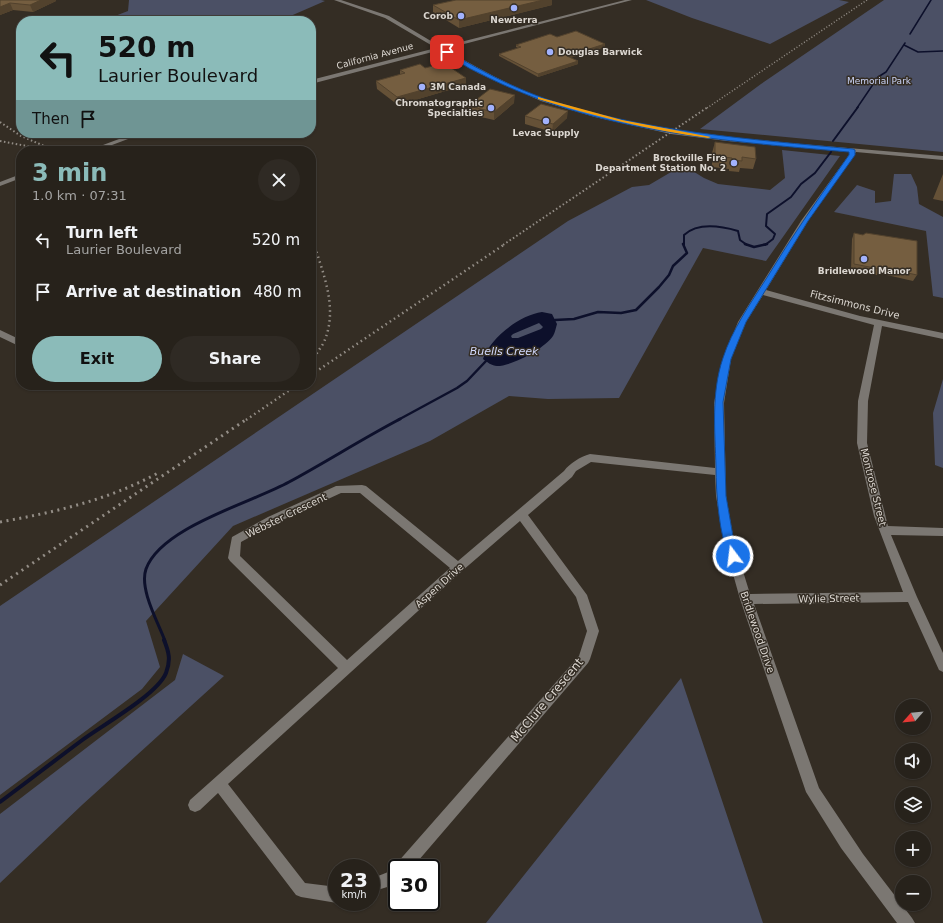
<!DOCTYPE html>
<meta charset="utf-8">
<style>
:root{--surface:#27221b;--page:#2f2a24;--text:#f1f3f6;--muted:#a4a4a3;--line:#433f3a;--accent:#8bbbb9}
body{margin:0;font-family:"DejaVu Sans",sans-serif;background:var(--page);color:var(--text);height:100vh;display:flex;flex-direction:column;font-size:15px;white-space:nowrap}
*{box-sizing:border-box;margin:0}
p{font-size:13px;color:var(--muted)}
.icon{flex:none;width:22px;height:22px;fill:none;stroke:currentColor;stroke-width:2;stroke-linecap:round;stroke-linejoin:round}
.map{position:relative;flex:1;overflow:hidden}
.drawer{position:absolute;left:16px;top:146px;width:300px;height:244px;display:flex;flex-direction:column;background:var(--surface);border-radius:16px;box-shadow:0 1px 3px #0004,0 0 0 1px var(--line)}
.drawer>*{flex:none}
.hud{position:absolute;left:16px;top:16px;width:300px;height:122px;border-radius:16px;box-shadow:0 1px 3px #0004,0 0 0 1px var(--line);background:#8bbbb9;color:#111;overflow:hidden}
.needle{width:26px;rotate:243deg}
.tools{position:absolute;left:895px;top:699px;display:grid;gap:8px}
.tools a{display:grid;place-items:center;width:36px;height:36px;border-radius:50%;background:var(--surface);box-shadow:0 1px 3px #0004,0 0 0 1px var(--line);font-size:20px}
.speed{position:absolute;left:328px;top:859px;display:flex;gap:8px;font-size:20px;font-weight:700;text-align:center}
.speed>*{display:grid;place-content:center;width:52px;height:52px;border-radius:50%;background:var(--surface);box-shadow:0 1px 3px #0004,0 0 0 1px var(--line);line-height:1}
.speed small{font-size:10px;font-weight:400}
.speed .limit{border:2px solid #111;border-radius:6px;background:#fff;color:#111}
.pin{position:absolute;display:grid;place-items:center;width:34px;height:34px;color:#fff;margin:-17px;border-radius:8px;box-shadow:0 2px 6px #0006}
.me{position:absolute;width:44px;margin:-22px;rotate:345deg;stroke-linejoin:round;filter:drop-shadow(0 0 3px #0008)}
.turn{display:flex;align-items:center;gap:14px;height:84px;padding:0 16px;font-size:18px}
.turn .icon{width:52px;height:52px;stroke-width:2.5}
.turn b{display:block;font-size:28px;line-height:34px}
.then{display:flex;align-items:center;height:38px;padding:0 16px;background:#0003;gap:8px;font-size:15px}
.round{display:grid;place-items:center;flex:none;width:42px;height:42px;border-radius:21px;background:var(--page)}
.head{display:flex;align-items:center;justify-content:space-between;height:68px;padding:0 16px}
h1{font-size:24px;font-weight:800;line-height:30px;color:var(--accent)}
.button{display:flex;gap:8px;margin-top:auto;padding:8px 16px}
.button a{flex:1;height:46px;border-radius:24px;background:var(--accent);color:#111;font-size:16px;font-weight:800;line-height:46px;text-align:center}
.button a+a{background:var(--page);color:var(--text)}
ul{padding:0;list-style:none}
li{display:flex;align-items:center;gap:12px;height:52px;padding:0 16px}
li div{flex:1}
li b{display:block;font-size:15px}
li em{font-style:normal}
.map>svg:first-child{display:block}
</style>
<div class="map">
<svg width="943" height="923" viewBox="0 0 943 923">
<rect width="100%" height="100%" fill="#342d24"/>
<path fill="#4b5065" d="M129,0H321L325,1L279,21H102L128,11Z
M646,0H839L849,2L770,44L692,18Z
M884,0H943V152L700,129L761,84Z
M782,150L840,156L766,261L703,248L619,398L548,399L509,396L430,441L233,526L146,621L160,667L142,689L0,795V606L568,221L632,187L649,185L683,165L704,178L718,184L770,190L785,178Z
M894,174H911L917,187L919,204L943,217V298L933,296L926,231L834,212L857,185L875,191V203L891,201Z
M943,379V468L935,465L933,413Z
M183,654L224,676L82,805L0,883V814L175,680Z
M681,678L763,923H486Z"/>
<path fill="#0d102b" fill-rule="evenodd" d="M542,312L552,314L557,324C556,327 555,333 553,336C544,349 512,366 497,366C492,366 487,362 483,359C490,338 520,315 542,312ZM539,323L543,327L541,329L518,338H512L511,336L513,334Z"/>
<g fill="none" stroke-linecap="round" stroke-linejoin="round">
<path stroke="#0d102b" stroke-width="1.5" d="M910,34L931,0
M904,45L918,52L943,51
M857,108L878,77L886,72L905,43"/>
<path stroke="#0d102b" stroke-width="2" d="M833,141L858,107
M684,245V235C698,222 721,226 738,231L740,240L747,245
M765,245L773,239L775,234L766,226L767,214L791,197L801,184L815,173L831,152"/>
<path stroke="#0d102b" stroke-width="2.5" d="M745,244L754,247L767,244
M555,320L574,319L598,312L621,313L636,310L659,287L669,275L673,266L687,253L683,244
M398,420L457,388L467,381L486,361"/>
<path stroke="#0d102b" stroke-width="3" d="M165,641C158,622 139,589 146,569C161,527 251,503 289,482C326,462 362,439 400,419"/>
<path stroke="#0d102b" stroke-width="4" d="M0,802C27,782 54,761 81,741C101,726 157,695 166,673C171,660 169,652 164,640"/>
<path fill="#7b7772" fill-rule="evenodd" d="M334,0H341L389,16L441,47L625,0H632L445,49C477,68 510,86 545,99C623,127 707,135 789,143C840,147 892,152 943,156V160L856,152L808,221L766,290L860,316L943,333V339L882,326L868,401L867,443L888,526L943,528V536L891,535L917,597L943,653V672L939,670L908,602L754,604L819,788L863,854L912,918L915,923H897L841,848L806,792L740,599L724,542L716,496L715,475L591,462L576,471L572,477L528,515L587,595L599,631L590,659L588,663L412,868H397V884L371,892V878C381,875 393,872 397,863L579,656L587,631L576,597L520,521L462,571L228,784L305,883L337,887V902H338L337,903L301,897L296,895L218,793L200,810L195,812L190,810L188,805L190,800L338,668L230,561L228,558L232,537L268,517L336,486L362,485L366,486L458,561L564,471C570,463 580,457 590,454L715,468L714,403L723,359L738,322L801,221L849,155V152L727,141L671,134L595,117L541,101L478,73L440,50L311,84V80L436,48L385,18ZM763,295L874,325L858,401L857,443L874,516L903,592L750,594L734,542L726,496L724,403L731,359L746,322ZM341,493H360L450,568L347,660L240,556L241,542L276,523Z
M135,133H144L96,151H87Z
M21,174V178L0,186V182Z
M0,330L21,340V347L0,337Z"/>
<path stroke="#938d86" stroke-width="1.5" stroke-dasharray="1 2" stroke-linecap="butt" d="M707,108L867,0"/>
<path stroke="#938d86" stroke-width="2" stroke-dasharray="1.5 2.5" stroke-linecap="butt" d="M0,122L21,136L56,151
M0,141L38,148
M311,235L314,245
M503,245L708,107"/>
<path stroke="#938d86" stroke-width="2.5" stroke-dasharray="1.5 3.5" stroke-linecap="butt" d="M311,362C315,356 319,350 323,344C339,311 324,276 314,244
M311,375L505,244
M246,420L297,385"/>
<path stroke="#938d86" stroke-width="3" stroke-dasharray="2 4.5" stroke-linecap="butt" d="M0,522C56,512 108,500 158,473
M0,585L247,419"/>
</g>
<path fill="#655137" d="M0,0L56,1L33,12L13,10L0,15Z
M456,0H552V5L459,28L433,12V5Z
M557,37L605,44V47L570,58L578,61V64L538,77L499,56V54L518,48L516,47V45Z
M425,68L466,85L398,105L377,89L376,81L400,75V70Z
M514,103L494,120L468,114V106Z
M525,116L567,118L552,132L525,124Z
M715,142L756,159L753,169L740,168L739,172L729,171V169L712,167V153Z
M943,174V201L933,199Z
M854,233L917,275L913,281L878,273L877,275L851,270L852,239Z"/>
<path fill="#52422d" d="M41,0H56V1L33,12L30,5Z
M543,0H552V5L459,28V20Z
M10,3L13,10L0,15V7Z
M605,44V47L567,59V56Z
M578,61V64L538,77V74Z
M466,78V85L398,105L397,97Z
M515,95L514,103L494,120V112Z
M568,111L567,118L552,132L553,124Z"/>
<path fill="#755e40" stroke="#52422d" d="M0,0H41L30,5L10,3L0,7Z
M456,0H543L459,20L433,5Z
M576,31L605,44L567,56L578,61L538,74L499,54L521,47L516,45L550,34L557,37Z
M444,63L466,78L397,97L376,81L405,73L400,70L420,64L425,68Z
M490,89L515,95L494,112L468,106Z
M541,104L568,111L553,124L525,116Z
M715,142L755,147L756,159L742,157V161L732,160V158L715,156Z
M854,233L863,235L866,233L917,241V275L880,267V269L854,264Z"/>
<path fill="#1a73e8" stroke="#114b97" d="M445,51H448C479,70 512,87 546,99C645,132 749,139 853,149L855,150V155L808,221L746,322L731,359L723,402L726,496L734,542L738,556L737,559L733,560L730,559C719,536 716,493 716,467C715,431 711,393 723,358C732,330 750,304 766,279C792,236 820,196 849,155V152C723,141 593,132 479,73C467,68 456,60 445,53Z"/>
<path fill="#f59e0b" d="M538,97L622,120L711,137L708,138C649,130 595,116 538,99Z"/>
<g fill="#a2b2fd" stroke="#342d24" stroke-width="1.5">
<circle cx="514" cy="8" r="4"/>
<circle cx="461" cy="16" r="4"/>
<circle cx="550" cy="52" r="4"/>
<circle cx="422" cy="87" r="4"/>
<circle cx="491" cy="108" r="4"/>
<circle cx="546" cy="121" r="4"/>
<circle cx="734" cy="163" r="4"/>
<circle cx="864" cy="259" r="4"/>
</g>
<g text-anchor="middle" stroke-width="3" stroke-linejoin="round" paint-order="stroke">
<g font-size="9" font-weight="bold" fill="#dcd7d1" stroke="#342d24" text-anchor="end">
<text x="453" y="19">Corob</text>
<text x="514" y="23" text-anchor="middle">Newterra</text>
<text x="558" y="55" text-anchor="start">Douglas Barwick</text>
<text x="430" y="90" text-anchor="start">3M Canada</text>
<text x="483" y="106">Chromatographic<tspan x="483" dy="10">Specialties</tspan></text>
<text x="546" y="136" text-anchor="middle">Levac Supply</text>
<text x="726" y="161">Brockville Fire<tspan x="726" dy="10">Department Station No. 2</tspan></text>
<text x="864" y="274" text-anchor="middle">Bridlewood Manor</text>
</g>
<g font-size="9" fill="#dcd7d1" stroke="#342d24">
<text transform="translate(375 56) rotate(-15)" y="3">California Avenue</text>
</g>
<g font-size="9" fill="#cbd4f7" stroke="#342d24">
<text x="879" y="84">Memorial Park</text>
</g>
<g font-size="10" fill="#dcd7d1" stroke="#342d24">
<text transform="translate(855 304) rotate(14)" y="4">Fitzsimmons Drive</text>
<text transform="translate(874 487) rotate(76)" y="4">Montrose Street</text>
<text transform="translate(286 515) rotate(-26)" y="4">Webster Crescent</text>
<text transform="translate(439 585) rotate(-42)" y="4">Aspen Drive</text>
<text transform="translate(829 598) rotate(-1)" y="4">Wylie Street</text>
<text transform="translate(758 632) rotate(71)" y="4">Bridlewood Drive</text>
</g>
<g font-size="11" font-style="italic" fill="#d2dafe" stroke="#342d24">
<text x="504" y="355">Buells Creek</text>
</g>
<g font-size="12" fill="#dcd7d1" stroke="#342d24">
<text transform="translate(547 700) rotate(-50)" y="4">McClure Crescent</text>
</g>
</g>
</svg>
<div class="tools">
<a><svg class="needle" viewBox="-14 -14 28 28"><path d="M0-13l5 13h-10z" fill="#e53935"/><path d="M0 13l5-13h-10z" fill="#a4a4a3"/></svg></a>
<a><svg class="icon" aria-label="sound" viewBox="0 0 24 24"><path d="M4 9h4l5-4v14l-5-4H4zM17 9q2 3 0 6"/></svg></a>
<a><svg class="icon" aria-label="layers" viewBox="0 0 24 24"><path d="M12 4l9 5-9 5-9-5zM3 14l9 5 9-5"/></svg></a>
<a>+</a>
<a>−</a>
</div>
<div class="speed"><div>23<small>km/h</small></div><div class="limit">30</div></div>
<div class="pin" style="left:447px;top:52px;background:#d93025"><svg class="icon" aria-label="arrive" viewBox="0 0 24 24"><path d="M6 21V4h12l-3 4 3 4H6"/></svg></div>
<svg class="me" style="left:733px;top:556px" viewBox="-20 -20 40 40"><circle r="17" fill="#1a73e8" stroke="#fff" stroke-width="3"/><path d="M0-11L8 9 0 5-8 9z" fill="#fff"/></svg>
<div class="hud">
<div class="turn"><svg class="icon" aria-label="left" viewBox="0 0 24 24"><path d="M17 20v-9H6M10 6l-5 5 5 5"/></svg><div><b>520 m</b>Laurier Boulevard</div></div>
<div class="then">Then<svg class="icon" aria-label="arrive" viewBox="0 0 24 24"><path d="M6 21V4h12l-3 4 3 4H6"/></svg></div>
</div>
<section class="drawer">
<div class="head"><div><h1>3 min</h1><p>1.0 km · 07:31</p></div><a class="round"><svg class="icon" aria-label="close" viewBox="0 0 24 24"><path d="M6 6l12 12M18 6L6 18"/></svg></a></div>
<ul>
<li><svg class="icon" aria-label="left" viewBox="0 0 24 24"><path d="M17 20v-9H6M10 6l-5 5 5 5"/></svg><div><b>Turn left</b><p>Laurier Boulevard</p></div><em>520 m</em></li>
<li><svg class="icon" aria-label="arrive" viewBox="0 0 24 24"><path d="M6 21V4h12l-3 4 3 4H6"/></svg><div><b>Arrive at destination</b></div><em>480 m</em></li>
</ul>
<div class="button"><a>Exit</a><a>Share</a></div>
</section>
</div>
